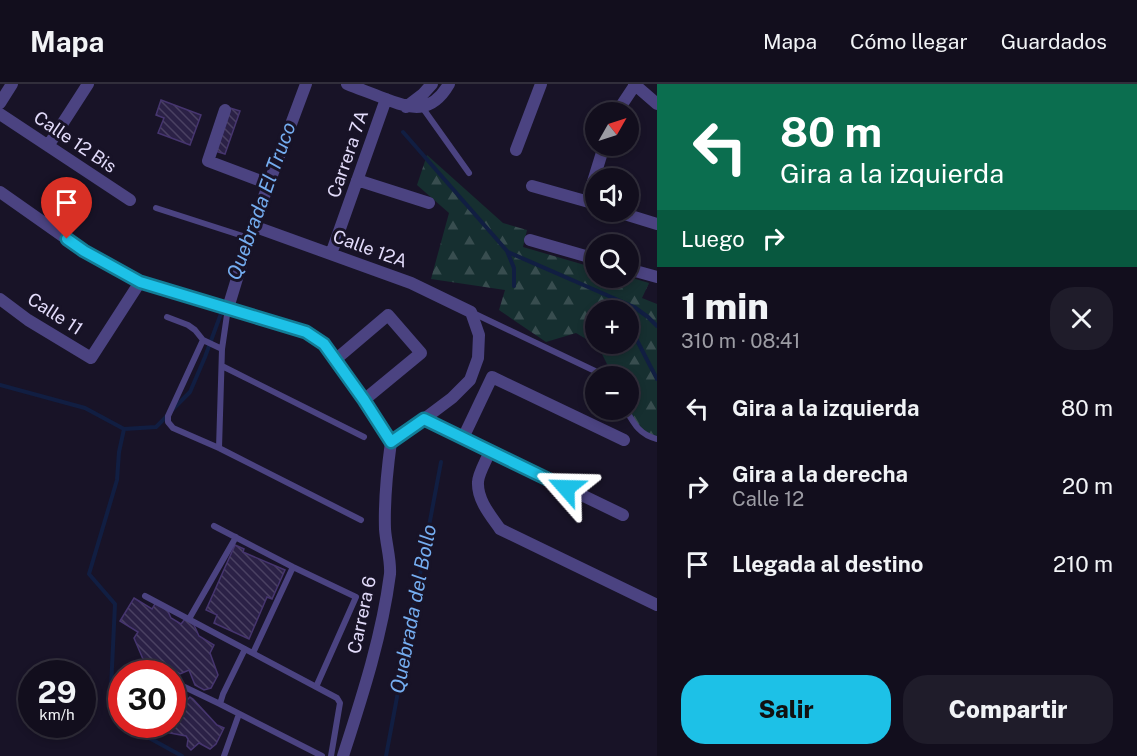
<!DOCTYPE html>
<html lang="es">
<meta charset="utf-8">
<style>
:root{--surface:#120e1d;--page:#1f1c2a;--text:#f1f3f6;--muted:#9c9ca4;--line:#312e3b;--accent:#1dc1e7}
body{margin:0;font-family:"Public Sans",sans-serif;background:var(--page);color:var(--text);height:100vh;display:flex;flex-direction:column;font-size:22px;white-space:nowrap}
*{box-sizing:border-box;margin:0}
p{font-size:20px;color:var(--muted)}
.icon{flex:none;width:33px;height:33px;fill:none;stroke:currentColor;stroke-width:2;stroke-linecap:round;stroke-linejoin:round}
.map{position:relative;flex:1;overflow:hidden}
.sheet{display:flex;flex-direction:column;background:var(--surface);width:480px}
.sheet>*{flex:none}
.banner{background:#0b6e4f;color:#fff;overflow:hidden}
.needle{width:39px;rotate:51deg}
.fabs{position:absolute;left:585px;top:18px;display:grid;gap:12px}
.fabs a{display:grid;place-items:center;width:54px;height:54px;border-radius:50%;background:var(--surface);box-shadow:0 3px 9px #0003,0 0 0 2px var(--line);font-size:30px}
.speed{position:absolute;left:18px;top:576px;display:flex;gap:12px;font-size:30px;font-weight:700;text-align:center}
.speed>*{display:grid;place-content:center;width:78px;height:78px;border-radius:50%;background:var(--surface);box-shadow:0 3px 9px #0003,0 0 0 2px var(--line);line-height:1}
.speed small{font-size:15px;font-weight:400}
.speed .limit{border:9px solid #d22;background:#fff;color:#111}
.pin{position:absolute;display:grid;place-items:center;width:51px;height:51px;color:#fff;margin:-62px -26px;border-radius:50% 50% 50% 0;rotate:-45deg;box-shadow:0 0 6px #0007}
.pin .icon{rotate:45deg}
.me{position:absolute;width:66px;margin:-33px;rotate:295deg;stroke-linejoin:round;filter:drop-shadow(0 0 4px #0008)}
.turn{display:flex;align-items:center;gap:21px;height:126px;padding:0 24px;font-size:27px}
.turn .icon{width:78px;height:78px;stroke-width:2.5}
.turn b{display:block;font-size:42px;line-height:51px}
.then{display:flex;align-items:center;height:57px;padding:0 24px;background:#0003;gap:12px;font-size:22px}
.round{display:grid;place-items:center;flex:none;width:63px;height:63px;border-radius:24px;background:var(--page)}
.summary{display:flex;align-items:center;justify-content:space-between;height:102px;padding:0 24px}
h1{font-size:36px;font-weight:800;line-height:45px}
.button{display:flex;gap:12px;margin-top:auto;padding:12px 24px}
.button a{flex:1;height:69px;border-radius:24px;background:var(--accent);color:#111;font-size:24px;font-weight:800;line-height:69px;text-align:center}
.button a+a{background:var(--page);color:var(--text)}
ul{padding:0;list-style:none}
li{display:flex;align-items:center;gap:18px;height:78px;padding:0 24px}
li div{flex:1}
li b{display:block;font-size:22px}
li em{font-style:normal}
header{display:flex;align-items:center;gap:36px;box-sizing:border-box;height:84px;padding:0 30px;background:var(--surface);border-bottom:2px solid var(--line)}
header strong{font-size:28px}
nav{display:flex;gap:33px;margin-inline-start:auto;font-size:21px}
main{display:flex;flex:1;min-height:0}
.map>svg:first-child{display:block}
</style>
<header>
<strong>Mapa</strong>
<nav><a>Mapa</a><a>Cómo llegar</a><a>Guardados</a></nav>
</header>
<main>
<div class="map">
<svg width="657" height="672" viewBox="0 0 657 672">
<defs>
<pattern id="forest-firs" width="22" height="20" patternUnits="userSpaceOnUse" patternTransform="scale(1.5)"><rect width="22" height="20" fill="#162f30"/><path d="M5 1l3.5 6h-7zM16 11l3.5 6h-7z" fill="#384d4f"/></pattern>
<pattern id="building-back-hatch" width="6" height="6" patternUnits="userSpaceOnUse" patternTransform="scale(1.5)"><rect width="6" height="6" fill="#2b2146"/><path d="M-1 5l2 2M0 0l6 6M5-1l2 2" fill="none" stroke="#4a4162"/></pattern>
</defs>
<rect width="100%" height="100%" fill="#181327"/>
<path fill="url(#forest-firs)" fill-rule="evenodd" d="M427,71L503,139L527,146L523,163L595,184L596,194L629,193L649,199L642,214L657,220V352C625,346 629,317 628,292H613L598,262L576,249L546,258L499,226L505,206L431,195L449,129L417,101ZM596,226H628V260H596Z"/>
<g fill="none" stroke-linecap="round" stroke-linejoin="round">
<path stroke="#111e42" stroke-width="4" d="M403,48L507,167L514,184V202
M508,168L634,223L648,233L657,242
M617,216L622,226
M628,239L657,295
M0,301L85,324L124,345
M172,326L190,308L205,273L223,224
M122,634L110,625L115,520L89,490L117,396L119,368L124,345L156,343L167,332
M130,640L142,650L182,672
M386,672L441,378"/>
</g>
<path fill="url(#building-back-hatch)" stroke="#46356f" stroke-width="1.5" d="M161,16L201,31L190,61L158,49L164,34L156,31Z
M230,24L240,27L225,70L215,67Z
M235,461L244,465L243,468L285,486L272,515L267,513L249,555L214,539L217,531L206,526Z
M134,514L152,525L156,518L167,525L171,534L181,540L185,535L194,541L199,552L214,561L210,569L218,591L211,604L204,606L195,601L189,586L180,590L159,577L146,582L134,554L138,548L120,537Z
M190,613L193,615L217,641L224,644L216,660L210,665L199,659L191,666L187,662L188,655L186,652L165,648L158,640H172V639H176L183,632L187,616Z"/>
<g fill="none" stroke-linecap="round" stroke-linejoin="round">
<path stroke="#4b4381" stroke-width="6" d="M422,23L469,89
M156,124L249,154
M471,228L595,287L604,292
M167,233L188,241L195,246L203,256L222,265
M203,256L168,332V338L173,344L219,364L361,436
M222,282L364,353
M626,326C634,340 640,351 657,355
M219,364L222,265L228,224
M214,442L293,483L356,513L316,603
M145,512L337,614L340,619L331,672
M189,535L236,453
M245,565L223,610L220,620L322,672
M253,569L293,483
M145,583L157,590
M172,597L220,620
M224,672L239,630"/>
<path stroke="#4b4381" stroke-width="12" d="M347,0C359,5 371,9 383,14C411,25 431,31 449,0
M634,0L657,20
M0,19L12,0
M406,23L423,10L432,0
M225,26L208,77L269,100
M617,28L635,1
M0,30L130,116
M48,62L88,0
M516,66L541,0
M357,96L429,119
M532,102L596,120
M0,108L84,167L140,198L306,248L324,260L364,316L391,358
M587,117L604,62
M618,128L657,140
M253,142L411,199L471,228L479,251L478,274L470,296L452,314L424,335L391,358
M530,156L596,175
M331,170L386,15
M628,185L657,193
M0,215L28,236L91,274L140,198
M228,224L253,142L306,0
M335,276L388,231L421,269L364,316
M424,335L623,431
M463,354L492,293L624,356
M490,367C487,375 478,390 478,398C477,416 491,432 500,445L657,521
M343,672C362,613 382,552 390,490C391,476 386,460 385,445C384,415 387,387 391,358"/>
</g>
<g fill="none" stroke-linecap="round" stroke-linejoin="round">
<defs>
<path id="route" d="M67,155L84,167L140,198L306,248L324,260L364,316L391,358L424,335L566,404"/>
</defs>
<use href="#route" stroke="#137d96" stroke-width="15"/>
<use href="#route" stroke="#1dc1e7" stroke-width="10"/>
</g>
<g text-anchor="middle" stroke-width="6" stroke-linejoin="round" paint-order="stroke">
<g font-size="18" fill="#e3dcfb" stroke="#181327">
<text transform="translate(75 58) rotate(34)" y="6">Calle 12 Bis</text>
<text transform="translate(348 70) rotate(-71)" y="6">Carrera 7A</text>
<text transform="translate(370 165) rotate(20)" y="6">Calle 12A</text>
<text transform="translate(55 230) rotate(33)" y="6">Calle 11</text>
<text transform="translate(362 531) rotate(-78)" y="6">Carrera 6</text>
</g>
<g font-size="20" font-style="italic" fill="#75adf0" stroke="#181327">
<text transform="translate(261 117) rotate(-70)" y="7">Quebrada El Truco</text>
<text transform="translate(413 525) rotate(-79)" y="7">Quebrada del Bollo</text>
</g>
</g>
</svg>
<div class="fabs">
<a><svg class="needle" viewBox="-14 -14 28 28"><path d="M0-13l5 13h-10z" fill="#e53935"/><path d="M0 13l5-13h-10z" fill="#9c9ca4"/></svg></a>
<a><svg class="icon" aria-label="sound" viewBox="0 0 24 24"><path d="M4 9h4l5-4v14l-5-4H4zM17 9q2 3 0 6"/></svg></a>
<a><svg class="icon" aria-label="search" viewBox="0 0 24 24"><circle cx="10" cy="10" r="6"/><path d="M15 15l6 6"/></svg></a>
<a>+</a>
<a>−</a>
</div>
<div class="speed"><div>29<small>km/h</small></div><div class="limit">30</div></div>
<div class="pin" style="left:67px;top:155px;background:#d93025"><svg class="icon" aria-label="arrive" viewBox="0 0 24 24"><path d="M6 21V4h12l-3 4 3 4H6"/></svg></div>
<svg class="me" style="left:566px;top:404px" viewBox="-20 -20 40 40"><path d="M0-17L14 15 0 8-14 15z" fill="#1dc1e7" stroke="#fff" stroke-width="4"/></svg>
</div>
<section class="sheet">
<div class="banner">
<div class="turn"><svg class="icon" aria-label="left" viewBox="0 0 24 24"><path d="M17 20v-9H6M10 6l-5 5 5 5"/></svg><div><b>80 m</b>Gira a la izquierda</div></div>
<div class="then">Luego<svg class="icon" aria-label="right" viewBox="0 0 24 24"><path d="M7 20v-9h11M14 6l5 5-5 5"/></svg></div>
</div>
<div class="summary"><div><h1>1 min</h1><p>310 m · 08:41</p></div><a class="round"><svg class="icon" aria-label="close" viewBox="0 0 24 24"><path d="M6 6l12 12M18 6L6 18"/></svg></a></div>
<ul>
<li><svg class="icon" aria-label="left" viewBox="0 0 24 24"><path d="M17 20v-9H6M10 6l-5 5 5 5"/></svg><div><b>Gira a la izquierda</b></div><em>80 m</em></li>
<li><svg class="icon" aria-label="right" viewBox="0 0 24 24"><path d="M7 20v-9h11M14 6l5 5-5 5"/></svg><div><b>Gira a la derecha</b><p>Calle 12</p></div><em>20 m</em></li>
<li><svg class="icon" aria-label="arrive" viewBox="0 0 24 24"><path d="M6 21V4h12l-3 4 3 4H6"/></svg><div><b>Llegada al destino</b></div><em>210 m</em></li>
</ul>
<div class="button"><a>Salir</a><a>Compartir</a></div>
</section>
</main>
